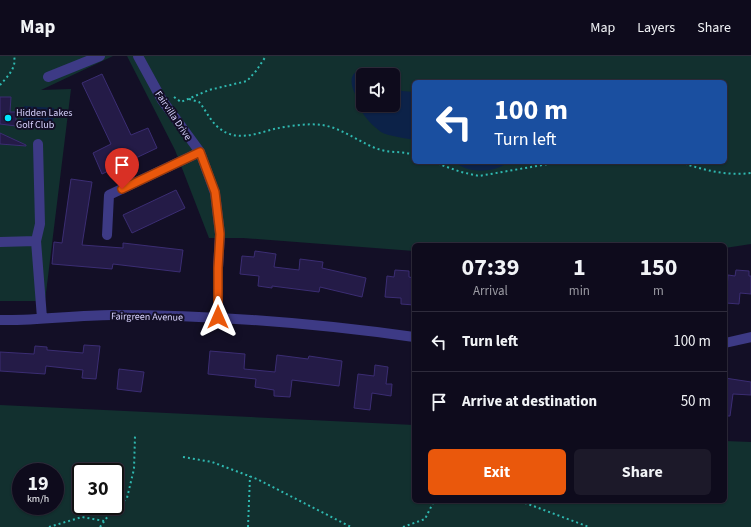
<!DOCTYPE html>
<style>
:root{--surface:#0e0b1c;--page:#1c1929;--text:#f1f3f6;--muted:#9b9ba3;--line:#2e2b3b;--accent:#ea580c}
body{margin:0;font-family:"Source Sans 3",sans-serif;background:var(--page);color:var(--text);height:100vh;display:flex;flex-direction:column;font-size:15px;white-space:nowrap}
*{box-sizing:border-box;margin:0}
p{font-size:13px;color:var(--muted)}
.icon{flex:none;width:22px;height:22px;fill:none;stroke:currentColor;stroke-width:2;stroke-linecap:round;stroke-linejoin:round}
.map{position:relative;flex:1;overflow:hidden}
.details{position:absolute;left:412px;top:187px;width:315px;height:260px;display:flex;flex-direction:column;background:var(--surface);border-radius:6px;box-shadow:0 1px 3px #0004,0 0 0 1px var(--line)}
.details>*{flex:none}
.guide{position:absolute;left:412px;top:24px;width:315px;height:84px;border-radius:6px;box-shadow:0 1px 3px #0004,0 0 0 1px var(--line);background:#1a4fa0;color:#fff;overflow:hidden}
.tools{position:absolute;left:356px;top:12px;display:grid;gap:8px}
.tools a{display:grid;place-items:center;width:44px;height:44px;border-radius:6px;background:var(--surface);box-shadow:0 1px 3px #0004,0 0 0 1px var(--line);font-size:20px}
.speed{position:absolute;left:12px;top:407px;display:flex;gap:8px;font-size:20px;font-weight:700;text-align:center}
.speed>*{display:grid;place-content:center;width:52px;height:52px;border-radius:50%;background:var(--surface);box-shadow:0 1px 3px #0004,0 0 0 1px var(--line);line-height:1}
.speed small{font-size:10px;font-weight:400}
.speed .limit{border:2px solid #111;border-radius:6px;background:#fff;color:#111}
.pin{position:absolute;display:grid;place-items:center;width:34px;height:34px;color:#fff;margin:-41px -17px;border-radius:50% 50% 50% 0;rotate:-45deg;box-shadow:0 0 4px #0007}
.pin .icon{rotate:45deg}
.me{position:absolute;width:44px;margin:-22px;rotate:0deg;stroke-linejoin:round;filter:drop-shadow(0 0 3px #0008)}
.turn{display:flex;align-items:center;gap:14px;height:84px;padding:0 16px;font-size:18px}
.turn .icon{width:52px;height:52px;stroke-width:2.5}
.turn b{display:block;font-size:28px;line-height:34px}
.eta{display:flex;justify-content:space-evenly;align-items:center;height:68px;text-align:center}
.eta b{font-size:24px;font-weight:700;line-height:28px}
.action{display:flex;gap:8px;margin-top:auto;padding:8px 16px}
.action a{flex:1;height:46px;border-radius:6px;background:var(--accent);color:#fff;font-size:16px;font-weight:700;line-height:46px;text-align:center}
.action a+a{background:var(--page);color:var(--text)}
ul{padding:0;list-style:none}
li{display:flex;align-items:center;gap:12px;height:60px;padding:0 16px;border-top:1px solid var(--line)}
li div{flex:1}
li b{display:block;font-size:15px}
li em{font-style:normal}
header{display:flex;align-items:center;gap:24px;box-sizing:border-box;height:56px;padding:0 20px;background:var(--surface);border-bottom:1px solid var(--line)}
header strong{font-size:19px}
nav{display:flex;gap:22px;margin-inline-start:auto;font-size:14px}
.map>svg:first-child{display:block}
</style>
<header>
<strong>Map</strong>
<nav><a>Map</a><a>Layers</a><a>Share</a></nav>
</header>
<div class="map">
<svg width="751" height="471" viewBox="0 0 751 471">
<rect width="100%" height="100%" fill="#130f26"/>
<path fill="#12302f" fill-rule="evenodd" d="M0,0H113L41,34L71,33L45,245H0Z
M127,0H751V188L725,192V189H414V195L243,182H209L175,94ZM363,19H393V49H363ZM414,26H725V106H414Z
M0,349L414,369V445H725V385L751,386V471H0ZM21,416H55V450H21ZM81,416H115V450H81Z"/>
<path fill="#0c2248" d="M359,15L368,19H363V49H393V31L402,35L414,36V84C405,82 388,80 381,76C373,70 364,61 360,52C358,49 359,43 357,41C352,34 347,18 359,15Z
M24,50L54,52L53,67L23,65Z
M455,106H508C495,117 468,118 455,106Z"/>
<path fill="#241b47" stroke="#3b2d73" d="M102,18L131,79L148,72L157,92L102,118L93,97L111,88L82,27Z
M0,41H11L10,56H16V70L0,68Z
M0,77L26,89V90L0,88Z
M71,123L92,126L82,189L123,192V187L183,194L180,216L113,208L112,213L52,208L54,186L62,187Z
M176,134L185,152L132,177L123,159Z
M255,195L276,198L274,211L299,214L300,203L323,206L322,212L366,222L362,241L320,231L319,236L272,230V232L258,230L259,220L240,218L242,200L254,201Z
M395,214L409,215V221L414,222V249L401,248V242L385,241L387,220L394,221Z
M736,214L749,215V220H751V238L740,237L739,248L726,247L728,219L735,220Z
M84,289L100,290L96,323L82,322L83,314L46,310L45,318L0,315V296L34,298L35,290L47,291V294L83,297Z
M210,295L245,298L244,313L275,316L277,299L308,303L309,300L342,305L339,330L292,324L290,341L274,340V334L255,331L256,323L208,318Z
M375,309L388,311L386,328H392L391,340L372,337L370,354L354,352L358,318L374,320Z
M119,313L144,316L141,336L117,333Z
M725,322L751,326V339L733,338L730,360H725Z"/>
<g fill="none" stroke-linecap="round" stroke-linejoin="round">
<path stroke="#2fb8b0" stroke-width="2" stroke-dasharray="2 3" stroke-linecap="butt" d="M0,29C7,21 17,12 14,0
M174,41L181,46L209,34L247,25L256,15L266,0
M189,43L199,46C206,54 210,65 219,72C236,86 255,78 274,73C289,70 307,67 322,69C343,72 361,88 381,94C392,97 403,95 414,99
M433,106L461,116L479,120L560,106
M680,106C703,114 726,120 751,117
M183,401L212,406L257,423L351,471
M520,445L589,471
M49,471L82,461L104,465
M100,471L108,460L127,442L134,413L135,380
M248,471L250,420
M403,471L425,463L434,445"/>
<path stroke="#3d3a85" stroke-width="10" d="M138,0L162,44L200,96L215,137L220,178L218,212V261
M48,21L100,0
M107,179L109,139L200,96
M36,185L42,262
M0,186L36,185L40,168L38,88
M0,264C37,265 75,259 112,259C213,259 314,267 414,281
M725,287L751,281"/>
</g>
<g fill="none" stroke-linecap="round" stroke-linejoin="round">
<defs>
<path id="route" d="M122,133L200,96L215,136L220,178L218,212V261"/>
</defs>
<use href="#route" stroke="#983908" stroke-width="10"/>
<use href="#route" stroke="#ea580c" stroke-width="7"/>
</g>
<circle fill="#00e5ff" stroke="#130f26" stroke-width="1.5" cx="8" cy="62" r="4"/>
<g text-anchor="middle" stroke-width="4" stroke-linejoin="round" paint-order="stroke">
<g font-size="10" fill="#d9d4ff" stroke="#130f26" text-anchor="start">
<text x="16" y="60">Hidden Lakes<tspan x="16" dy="12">Golf Club</tspan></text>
</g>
<g font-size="10" fill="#d9d4ff" stroke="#130f26">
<text transform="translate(174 59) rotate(56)" y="4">Fairvilla Drive</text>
<text transform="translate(147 260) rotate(1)" y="4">Fairgreen Avenue</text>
</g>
</g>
</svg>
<div class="tools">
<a><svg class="icon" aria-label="sound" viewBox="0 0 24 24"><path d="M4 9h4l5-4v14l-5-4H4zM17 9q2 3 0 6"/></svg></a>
</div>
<div class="speed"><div>19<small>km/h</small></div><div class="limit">30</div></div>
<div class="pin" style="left:122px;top:133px;background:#d93025"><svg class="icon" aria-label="arrive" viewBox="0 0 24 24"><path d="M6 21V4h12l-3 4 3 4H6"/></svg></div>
<svg class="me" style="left:218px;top:261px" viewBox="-20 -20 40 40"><path d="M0-17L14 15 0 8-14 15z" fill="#ea580c" stroke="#fff" stroke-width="4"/></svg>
<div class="guide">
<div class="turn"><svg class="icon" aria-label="left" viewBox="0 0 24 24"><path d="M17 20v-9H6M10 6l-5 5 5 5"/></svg><div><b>100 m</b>Turn left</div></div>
</div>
<section class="details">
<div class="eta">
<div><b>07:39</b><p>Arrival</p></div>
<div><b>1</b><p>min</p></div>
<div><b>150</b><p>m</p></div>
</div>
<ul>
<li><svg class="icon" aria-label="left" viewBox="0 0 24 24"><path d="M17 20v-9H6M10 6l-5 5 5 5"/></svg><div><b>Turn left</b></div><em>100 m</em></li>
<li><svg class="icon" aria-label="arrive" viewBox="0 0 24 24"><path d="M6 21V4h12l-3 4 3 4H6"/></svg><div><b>Arrive at destination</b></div><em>50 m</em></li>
</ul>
<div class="action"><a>Exit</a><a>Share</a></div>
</section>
</div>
